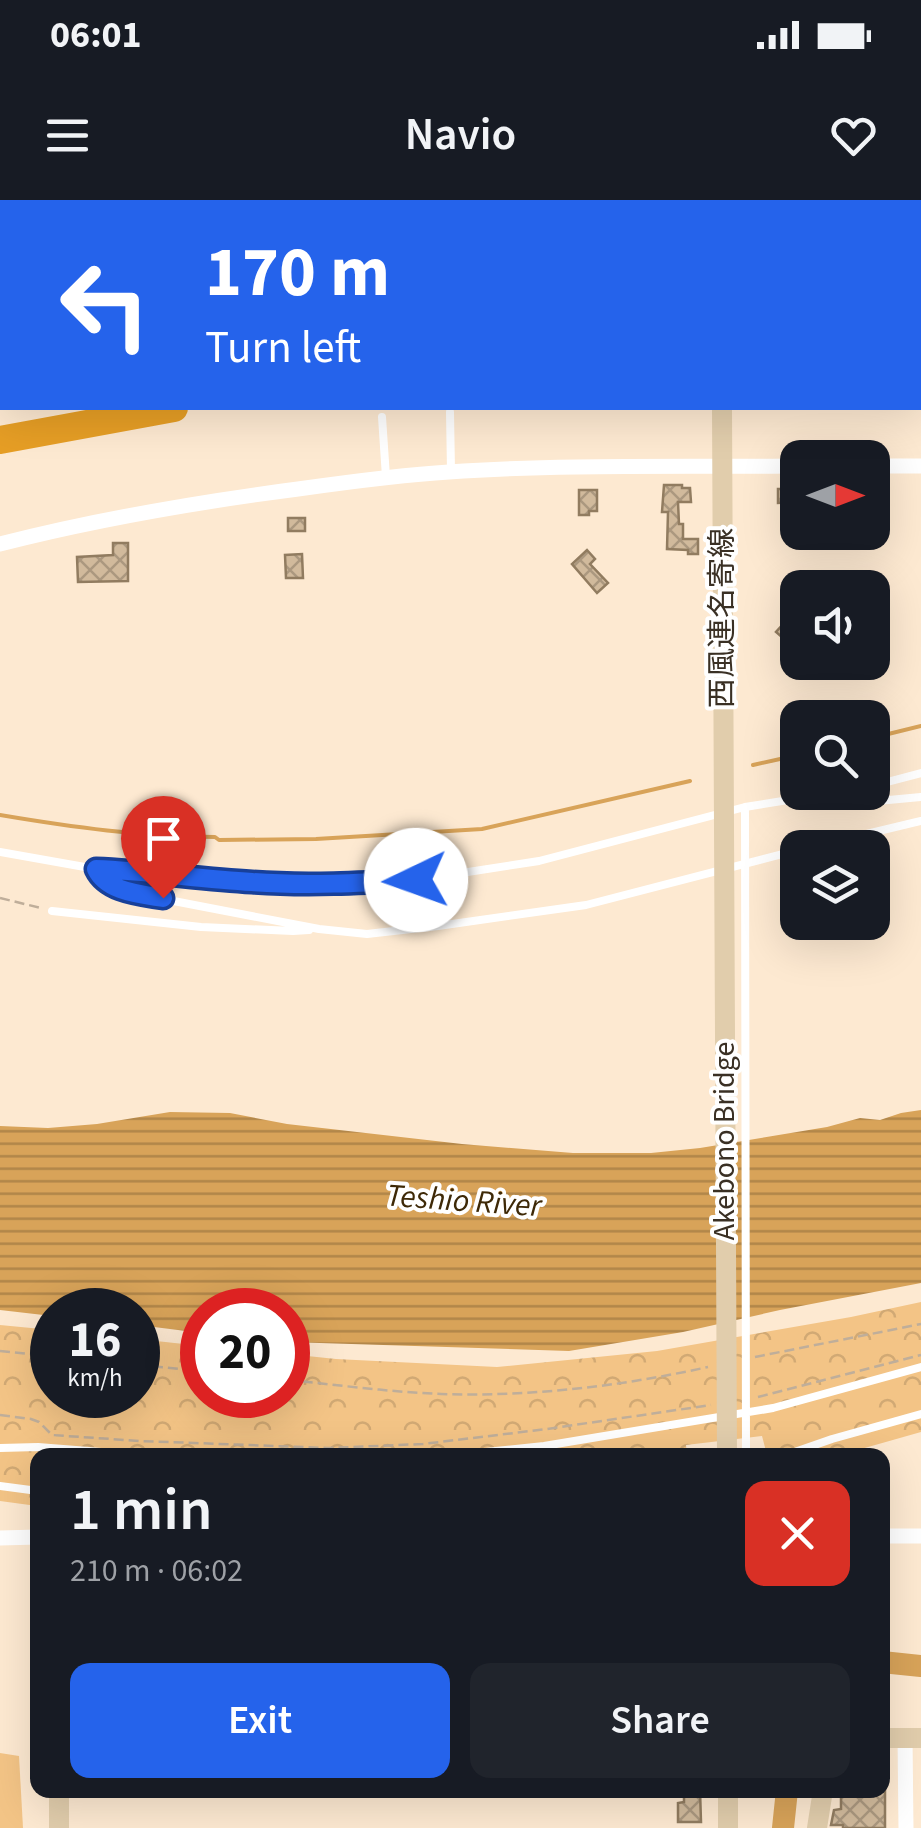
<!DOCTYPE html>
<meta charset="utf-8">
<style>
:root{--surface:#171b24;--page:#20242c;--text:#f1f3f6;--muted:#9ea1a6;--accent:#2563eb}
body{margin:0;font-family:"Source Sans 3","Noto Sans JP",sans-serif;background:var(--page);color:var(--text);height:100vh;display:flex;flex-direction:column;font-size:38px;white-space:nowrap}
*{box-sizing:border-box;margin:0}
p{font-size:32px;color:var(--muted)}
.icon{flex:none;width:55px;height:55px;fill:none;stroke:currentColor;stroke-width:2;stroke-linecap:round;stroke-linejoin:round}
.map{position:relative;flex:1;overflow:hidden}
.details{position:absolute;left:30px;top:1248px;width:860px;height:350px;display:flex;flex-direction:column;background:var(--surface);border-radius:20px;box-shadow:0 10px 40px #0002}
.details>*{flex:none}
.banner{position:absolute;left:0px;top:0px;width:922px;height:210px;box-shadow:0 10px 40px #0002;background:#2563eb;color:#fff;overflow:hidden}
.needle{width:65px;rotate:90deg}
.controls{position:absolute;left:780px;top:240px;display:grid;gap:20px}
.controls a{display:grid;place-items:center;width:110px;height:110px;border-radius:20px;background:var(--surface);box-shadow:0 10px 40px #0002;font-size:50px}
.speed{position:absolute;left:30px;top:1088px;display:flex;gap:20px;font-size:50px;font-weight:700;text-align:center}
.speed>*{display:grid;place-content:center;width:130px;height:130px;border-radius:50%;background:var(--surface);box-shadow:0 10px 40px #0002;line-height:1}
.speed small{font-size:25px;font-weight:400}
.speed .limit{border:15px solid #d22;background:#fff;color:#111}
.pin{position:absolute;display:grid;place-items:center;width:85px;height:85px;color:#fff;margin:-102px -42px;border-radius:50% 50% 50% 0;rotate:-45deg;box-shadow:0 0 10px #0007}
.pin .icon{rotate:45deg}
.me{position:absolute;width:110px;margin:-55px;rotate:267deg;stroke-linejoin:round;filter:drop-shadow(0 0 8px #0008)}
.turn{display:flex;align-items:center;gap:35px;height:210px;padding:0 40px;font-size:45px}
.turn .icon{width:130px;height:130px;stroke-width:2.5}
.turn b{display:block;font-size:70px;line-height:85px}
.round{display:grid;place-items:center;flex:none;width:105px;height:105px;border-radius:20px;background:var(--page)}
.headline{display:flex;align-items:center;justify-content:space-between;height:170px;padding:0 40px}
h1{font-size:60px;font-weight:600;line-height:75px}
.button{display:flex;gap:20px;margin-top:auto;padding:20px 40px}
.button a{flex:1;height:115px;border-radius:20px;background:var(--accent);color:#fff;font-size:40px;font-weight:600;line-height:115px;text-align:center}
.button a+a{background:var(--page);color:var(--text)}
.status{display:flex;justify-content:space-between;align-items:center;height:70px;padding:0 50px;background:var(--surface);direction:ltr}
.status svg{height:28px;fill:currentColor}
header{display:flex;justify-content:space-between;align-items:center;height:130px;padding:0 40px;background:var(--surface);font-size:45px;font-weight:600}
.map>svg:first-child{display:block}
</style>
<div class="status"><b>06:01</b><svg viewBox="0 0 49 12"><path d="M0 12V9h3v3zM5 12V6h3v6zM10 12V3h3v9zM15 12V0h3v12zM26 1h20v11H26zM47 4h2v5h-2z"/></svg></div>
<header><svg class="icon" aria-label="menu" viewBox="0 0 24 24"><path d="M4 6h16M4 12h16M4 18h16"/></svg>Navio<svg class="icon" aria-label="heart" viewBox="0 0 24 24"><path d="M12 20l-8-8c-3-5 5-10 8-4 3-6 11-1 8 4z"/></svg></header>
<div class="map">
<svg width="921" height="1628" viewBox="0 0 921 1628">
<defs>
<pattern id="park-crowns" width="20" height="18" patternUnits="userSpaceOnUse" patternTransform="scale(2.5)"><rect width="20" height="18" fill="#f3c486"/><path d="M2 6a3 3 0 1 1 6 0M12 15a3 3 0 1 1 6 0" fill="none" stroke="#d1a974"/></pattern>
<pattern id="water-rules" width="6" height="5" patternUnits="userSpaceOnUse" patternTransform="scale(2.5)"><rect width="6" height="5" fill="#d8a359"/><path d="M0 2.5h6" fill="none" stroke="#b08549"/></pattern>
<pattern id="building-cross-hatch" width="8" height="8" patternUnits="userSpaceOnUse" patternTransform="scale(2.5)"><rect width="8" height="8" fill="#d1ba9c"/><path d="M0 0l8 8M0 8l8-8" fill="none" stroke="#ab987f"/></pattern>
</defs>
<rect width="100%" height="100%" fill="#fde9d1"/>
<path fill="#f3c486" d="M0,1553L19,1556L23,1628H0Z"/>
<path fill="url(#park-crowns)" d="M921,1102V1232L840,1255H767L762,1236L686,1245L687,1255H38L37,1306L0,1301V1125L52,1130V1195H138V1139L202,1146V1195H288V1154L336,1159L497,1167L657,1151L851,1117Z"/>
<path fill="url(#water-rules)" d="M921,910V1083L780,1110L683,1132L569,1151L288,1142V1110H202V1133L138,1125V1110H52V1116L0,1110V926L48,928L97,924L170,912L230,913L287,924L462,944L573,953H651L700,948L827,927L860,918L880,920L901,913Z"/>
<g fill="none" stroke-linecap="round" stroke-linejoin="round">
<path stroke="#d8a359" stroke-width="4" d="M872,538L921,526
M753,565L798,555
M0,615C71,627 143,637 215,637L219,640L316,639L482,629L690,581"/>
<path stroke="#d8a359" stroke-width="22" d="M882,1462L921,1466
M783,1628L787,1590"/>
</g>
<path fill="url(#building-cross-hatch)" stroke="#917c60" stroke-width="2.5" d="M664,285H682V288H690L691,302H678L679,324H683V339H698V354H688V350L667,349L668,312H662Z
M778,289H798V302L778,303Z
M579,290H597V311H589V315H579Z
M288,318H305V331H288Z
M113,343H128V381L78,382L77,357L113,355Z
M587,350L595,359L590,364L608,383L597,393L572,364Z
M302,354L303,378H286L285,355Z
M798,408V451L776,432Z
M684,1590H700L701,1622H678V1603L684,1602Z
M844,1590H885V1628H843V1625H831L834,1610L841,1609V1592Z"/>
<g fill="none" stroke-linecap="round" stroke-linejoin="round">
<path stroke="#bfae9a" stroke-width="2.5" stroke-dasharray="10 5" stroke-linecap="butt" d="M0,698L41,708
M0,1151L52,1156
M755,1157L921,1124
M138,1165L202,1171
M288,1180C338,1185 390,1192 441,1194C530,1197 622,1186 708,1167
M758,1197L921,1155
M0,1215L31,1219L39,1222L52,1235L140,1241L328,1248L423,1244L547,1229L711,1205"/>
<path stroke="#fff" stroke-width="8" d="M449,0V2
M450,212L451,271
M382,217L386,277
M872,586L921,573
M810,598L824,606L921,597
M745,607L746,1255
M808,648L921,621
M0,652L96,669L138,671L255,683L349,684L416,680L539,661L745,607L838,592
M96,669L102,681L132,693L319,729L367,734L438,726L586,705L798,650
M52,711L201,727L293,731L309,730
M0,1248L38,1247L139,1255
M456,1255L544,1246L773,1208L921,1167
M786,1255L832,1239L921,1214
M0,1286L38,1291"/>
<path stroke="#fff" stroke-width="15" d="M872,266H921
M0,344C98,319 198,302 298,289C348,282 398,275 449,272C565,264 681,267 798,266
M882,1336H921
M0,1338L38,1337
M905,1538L906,1628"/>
<path stroke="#e1cdac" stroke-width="20" d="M721,0V2
M722,208L727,1255
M882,1538H921
M59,1590V1628
M728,1590V1628
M817,1628L823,1590"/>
<path stroke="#e69e25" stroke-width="28" d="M920,178H921
M0,240L174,208"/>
</g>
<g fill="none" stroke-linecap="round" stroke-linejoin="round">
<defs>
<path id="route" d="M163,698C140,694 107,692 96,669C148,671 199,679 252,682C306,686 361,683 416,680"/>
</defs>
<use href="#route" stroke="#184099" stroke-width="25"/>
<use href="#route" stroke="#2563eb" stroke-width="18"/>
</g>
<g text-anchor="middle" stroke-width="8" stroke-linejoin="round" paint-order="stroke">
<g font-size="30" fill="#3a3024" stroke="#fff">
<text transform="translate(722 418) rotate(-90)" y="10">西風連名寄線</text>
<text transform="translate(724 941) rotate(-90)" y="10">Akebono Bridge</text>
</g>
<g font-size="32" font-style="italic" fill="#3e2907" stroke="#fff">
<text transform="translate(464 1000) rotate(4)" y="11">Teshio River</text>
</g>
</g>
</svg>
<div class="controls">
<a><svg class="needle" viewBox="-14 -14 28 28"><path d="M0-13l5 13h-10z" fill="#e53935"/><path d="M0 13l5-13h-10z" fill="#9ea1a6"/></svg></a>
<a><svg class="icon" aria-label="sound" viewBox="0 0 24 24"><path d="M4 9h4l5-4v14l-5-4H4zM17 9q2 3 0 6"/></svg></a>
<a><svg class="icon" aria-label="search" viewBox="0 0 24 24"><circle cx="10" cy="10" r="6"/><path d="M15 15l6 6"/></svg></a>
<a><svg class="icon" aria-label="layers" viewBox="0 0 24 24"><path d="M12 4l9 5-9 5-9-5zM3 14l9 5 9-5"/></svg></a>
</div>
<div class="speed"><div>16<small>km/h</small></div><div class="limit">20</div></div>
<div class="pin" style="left:163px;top:698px;background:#d93025"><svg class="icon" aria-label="arrive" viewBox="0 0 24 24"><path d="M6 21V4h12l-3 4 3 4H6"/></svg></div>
<svg class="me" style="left:416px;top:680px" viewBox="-20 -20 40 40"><circle r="19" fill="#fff"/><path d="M0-13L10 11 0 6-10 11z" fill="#2563eb"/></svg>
<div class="banner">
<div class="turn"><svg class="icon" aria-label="left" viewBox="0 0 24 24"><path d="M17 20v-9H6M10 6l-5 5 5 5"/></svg><div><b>170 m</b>Turn left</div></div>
</div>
<section class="details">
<div class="headline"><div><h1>1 min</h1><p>210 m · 06:02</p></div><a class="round" style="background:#d93025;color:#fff"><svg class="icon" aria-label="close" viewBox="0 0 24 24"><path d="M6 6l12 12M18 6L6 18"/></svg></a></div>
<div class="button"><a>Exit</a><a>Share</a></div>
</section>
</div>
